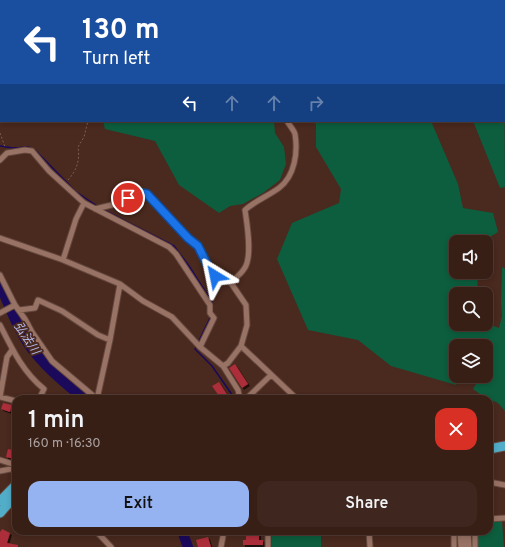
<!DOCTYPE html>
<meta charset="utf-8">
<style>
:root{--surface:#381f16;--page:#3f271f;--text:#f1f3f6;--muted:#aba2a1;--line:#523d35;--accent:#95b2f1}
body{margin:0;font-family:Overpass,"Noto Sans JP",sans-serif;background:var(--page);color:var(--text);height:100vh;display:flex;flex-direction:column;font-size:15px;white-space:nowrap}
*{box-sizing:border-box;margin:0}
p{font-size:13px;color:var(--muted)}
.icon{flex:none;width:22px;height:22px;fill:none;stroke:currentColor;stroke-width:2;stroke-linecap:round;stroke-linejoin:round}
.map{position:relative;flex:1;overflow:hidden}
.sheet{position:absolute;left:12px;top:395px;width:481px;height:140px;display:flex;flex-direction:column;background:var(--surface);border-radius:12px;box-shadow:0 2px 6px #0003,0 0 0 1px var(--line)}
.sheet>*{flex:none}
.banner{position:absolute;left:0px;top:0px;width:505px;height:122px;box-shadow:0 2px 6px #0003,0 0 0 1px var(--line);background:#1a4fa0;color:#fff;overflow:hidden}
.controls{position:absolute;left:449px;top:235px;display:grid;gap:8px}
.controls a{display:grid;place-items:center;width:44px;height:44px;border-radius:8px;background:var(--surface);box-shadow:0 2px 6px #0003,0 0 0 1px var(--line);font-size:20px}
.pin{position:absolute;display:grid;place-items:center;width:34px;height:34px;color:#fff;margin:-17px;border:2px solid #fff;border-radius:50%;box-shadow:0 1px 4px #0007}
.me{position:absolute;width:44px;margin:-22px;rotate:325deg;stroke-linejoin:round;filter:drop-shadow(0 0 3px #0008)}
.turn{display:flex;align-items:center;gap:14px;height:84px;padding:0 16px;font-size:18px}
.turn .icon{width:52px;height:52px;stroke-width:2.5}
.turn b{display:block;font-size:28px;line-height:34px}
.lanes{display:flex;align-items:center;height:38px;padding:0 16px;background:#0003;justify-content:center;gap:20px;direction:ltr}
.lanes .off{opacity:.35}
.round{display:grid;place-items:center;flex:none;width:42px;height:42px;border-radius:12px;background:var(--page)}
.overview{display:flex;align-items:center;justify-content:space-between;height:68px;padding:0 16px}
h1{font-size:24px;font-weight:600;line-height:30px}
.primary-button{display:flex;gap:8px;margin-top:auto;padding:8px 16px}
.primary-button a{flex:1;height:46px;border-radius:12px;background:var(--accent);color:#111;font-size:16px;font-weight:600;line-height:46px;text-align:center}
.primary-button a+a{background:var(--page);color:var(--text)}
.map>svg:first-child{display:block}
</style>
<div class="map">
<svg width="505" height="547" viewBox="0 0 505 547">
<defs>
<filter id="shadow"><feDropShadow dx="2" dy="2" stdDeviation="0" flood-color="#0009"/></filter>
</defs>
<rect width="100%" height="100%" fill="#4a291e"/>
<path fill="#0c5e3e" d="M0,0H79L1,1V70Z
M113,0H222L223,1H112Z
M504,39L505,187L500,188L473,121H504Z
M103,121H274L275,133L284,147L286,164L280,180L263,193L243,204L230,206L219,213L179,185L155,141L105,129Z
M313,121H431L458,184L463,208L493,213L498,232L482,242H456V272H478L477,294H456V324H486V323L499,328L502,316L501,303L502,267L505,269V411L498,403L484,397L473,389L481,376H486V346H456V376H460L456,385L391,366L358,340L308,330L277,259L292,223L339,203L341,189L316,147V124Z
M489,521H502L504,547H478L477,531H489Z
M321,533V547H272V535Z"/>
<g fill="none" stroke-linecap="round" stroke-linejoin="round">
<path stroke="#1b095b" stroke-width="1.5" d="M0,146L13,148L28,147L36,151L75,191L97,206
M102,209L174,246L189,266L212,302L213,306V313
M211,316L195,349L212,366L235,399"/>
<path stroke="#1b095b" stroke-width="10" d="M0,285C10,307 20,336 36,354C50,371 67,385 84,399
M182,531L188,547"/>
</g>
<path fill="#ad2d3a" filter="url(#shadow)" d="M235,364L248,384L242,388L229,368Z
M219,382L230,399H225L222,394L219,396L212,386Z
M3,403L12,405L10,412L1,409Z
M8,449L16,451L14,459L6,457Z
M2,529L10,533L7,543L18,545V547H0V532Z
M246,531H259V540H263V545H243V540H246Z
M208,537L211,547H198L196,540Z"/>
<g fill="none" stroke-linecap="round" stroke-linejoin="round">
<defs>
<path id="lane" d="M376,0V1
M402,0V1"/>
<path id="street" d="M361,0L362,1
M315,1L316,0
M504,1L505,2
M0,160L7,153L25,150L32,151L49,171L84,203L169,247L176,254L210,305V313L214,318L200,347
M95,209L120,203L136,193L142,192L147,195L188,238L198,246L209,268L215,276L231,283L246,305L247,325L241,346L228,363L223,366
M0,238L63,260L120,284L143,301L172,317L200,347L223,366L238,390L240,399
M63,260L76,219L84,203
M0,275L15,305L25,319L32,332L52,361L97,399
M231,283C235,278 241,274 244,269C253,258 247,224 245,210C255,201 268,196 279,188C295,176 298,152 295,134C294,130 289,125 287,121
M19,310L35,308L38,300L62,311L98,335L110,340
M0,313L15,305
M0,325C12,349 23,372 44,389L39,399
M241,346L297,399
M0,397L7,357L12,350
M0,397L16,401
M97,399L110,340L120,284
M246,399L271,375
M0,460L16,465
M0,471L16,468
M489,482L505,485
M489,519L505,518
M96,531L111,547
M369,531L370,547
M454,531V547
M475,531V547
M268,532L294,531
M221,547L224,531
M268,547V531"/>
<path id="secondary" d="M461,531L462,547
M467,531L468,547"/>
<path id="highway" d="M489,449L505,446
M0,501L16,485
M0,513L7,505L16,498"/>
</defs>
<use href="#lane" stroke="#63473d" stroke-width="4.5"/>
<use href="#street" stroke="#63473d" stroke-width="7"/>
<use href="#secondary" stroke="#63473d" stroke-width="9"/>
<use href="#highway" stroke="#63473d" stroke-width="11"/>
<path stroke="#7b5e54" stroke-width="1" stroke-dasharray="2 2" stroke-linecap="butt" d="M105,1L106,0
M0,133L5,147
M68,180C77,170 80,160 78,147L84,137L88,121"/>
<use href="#lane" stroke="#987264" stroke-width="2.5"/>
<use href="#street" stroke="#987264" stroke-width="5"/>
<use href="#secondary" stroke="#987264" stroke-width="7"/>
<use href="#highway" stroke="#52adc8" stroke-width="9"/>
</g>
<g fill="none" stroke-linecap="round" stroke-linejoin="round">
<defs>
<path id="route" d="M128,198C136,193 139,191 147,194L188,238L198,246L209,268L215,276"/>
</defs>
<use href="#route" stroke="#114b97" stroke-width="10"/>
<use href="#route" stroke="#1a73e8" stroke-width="7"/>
</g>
<g text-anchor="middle" stroke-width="3.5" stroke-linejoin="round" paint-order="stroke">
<g font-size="12" font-style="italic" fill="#b5baf1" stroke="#4a291e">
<text transform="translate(27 338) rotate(57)" y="4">弘法川</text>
</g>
</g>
</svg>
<div class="controls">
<a><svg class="icon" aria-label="sound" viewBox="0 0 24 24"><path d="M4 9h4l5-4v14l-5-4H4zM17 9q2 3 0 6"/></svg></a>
<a><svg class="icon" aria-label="search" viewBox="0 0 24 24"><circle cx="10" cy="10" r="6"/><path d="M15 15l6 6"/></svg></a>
<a><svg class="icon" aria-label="layers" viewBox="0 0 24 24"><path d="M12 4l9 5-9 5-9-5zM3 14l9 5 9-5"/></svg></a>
</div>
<div class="pin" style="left:128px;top:198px;background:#d93025"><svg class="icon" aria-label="arrive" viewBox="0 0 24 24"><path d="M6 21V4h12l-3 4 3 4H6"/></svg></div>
<svg class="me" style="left:215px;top:276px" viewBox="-20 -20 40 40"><path d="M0-17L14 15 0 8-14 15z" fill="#1a73e8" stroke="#fff" stroke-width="4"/></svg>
<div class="banner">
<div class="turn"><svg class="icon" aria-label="left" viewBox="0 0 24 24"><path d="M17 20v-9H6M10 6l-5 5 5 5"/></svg><div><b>130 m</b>Turn left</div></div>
<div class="lanes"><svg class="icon" aria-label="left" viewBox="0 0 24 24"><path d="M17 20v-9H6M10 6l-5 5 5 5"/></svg><svg class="icon off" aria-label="ahead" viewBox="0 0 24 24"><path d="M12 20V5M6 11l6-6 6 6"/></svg><svg class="icon off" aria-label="ahead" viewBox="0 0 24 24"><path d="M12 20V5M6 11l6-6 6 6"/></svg><svg class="icon off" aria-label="right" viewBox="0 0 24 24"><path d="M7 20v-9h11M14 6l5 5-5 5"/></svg></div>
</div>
<section class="sheet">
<div class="overview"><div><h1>1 min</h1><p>160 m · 16:30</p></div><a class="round" style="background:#d93025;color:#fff"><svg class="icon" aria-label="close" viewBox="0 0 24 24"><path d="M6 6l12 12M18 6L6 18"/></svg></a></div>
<div class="primary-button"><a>Exit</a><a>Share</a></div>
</section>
</div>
